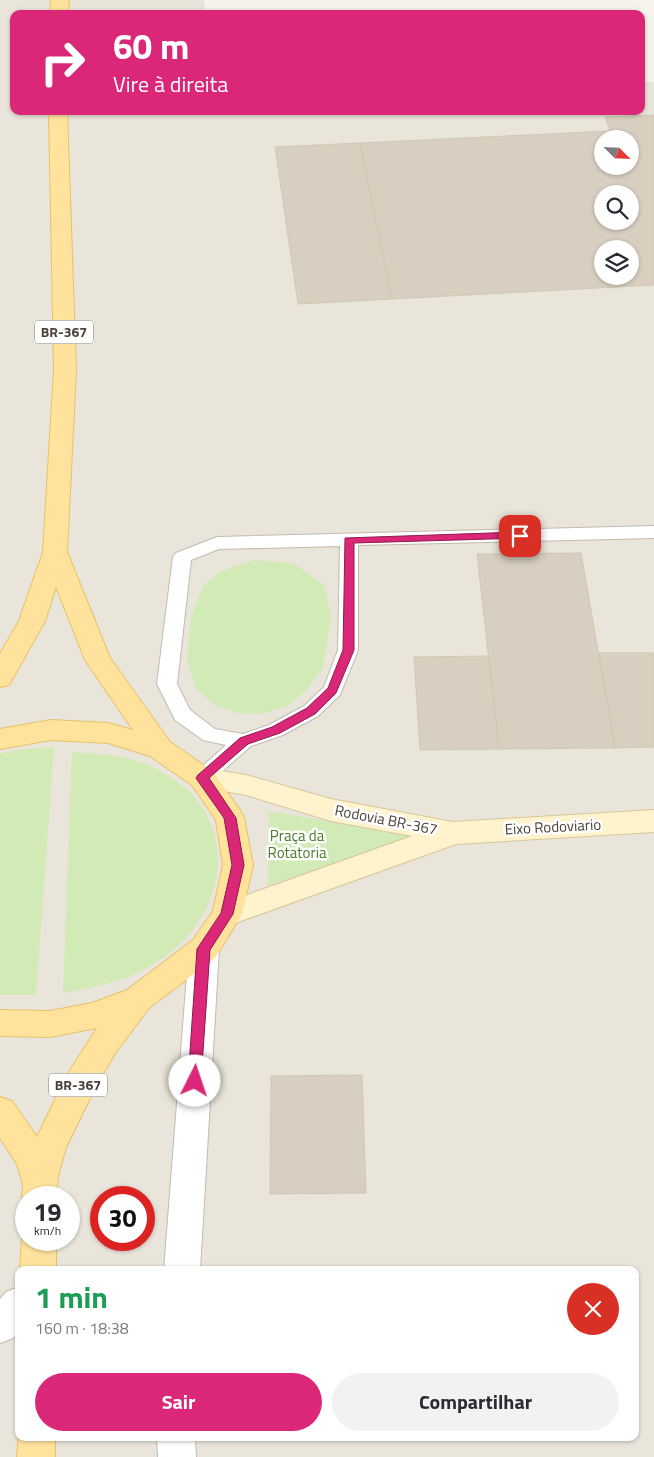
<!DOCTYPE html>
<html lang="pt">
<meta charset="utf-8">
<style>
:root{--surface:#fff;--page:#f2f2f3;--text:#2b2b33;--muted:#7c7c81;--accent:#db2777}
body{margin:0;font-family:"Titillium Web",sans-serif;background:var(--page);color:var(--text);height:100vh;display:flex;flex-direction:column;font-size:19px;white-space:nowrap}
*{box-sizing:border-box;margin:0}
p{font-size:16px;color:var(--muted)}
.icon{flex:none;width:28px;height:28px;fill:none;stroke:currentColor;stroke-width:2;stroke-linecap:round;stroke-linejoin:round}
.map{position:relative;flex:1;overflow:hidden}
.panel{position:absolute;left:15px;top:1266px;width:624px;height:175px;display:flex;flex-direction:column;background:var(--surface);border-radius:10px;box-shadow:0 1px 4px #0004}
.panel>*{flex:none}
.banner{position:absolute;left:10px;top:10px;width:635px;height:105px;border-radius:10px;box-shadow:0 1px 4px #0004;background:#db2777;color:#fff;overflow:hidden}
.needle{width:32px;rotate:114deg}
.controls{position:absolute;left:594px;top:130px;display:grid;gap:10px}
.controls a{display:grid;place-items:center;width:45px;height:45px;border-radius:50%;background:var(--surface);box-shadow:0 1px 4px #0004;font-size:25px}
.speed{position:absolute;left:15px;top:1186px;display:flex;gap:10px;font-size:25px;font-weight:700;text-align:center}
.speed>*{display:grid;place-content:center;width:65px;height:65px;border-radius:50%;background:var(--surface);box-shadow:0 1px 4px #0004;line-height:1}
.speed small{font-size:12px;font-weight:400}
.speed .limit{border:8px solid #d22;background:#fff;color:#111}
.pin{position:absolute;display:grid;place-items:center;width:42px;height:42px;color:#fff;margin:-21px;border-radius:10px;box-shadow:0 2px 8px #0006}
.me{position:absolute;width:55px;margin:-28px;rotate:4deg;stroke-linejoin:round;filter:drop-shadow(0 0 4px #0008)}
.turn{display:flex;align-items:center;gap:18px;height:105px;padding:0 20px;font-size:22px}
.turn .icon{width:65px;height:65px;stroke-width:2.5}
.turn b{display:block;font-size:35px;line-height:42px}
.round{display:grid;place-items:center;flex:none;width:52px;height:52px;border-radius:26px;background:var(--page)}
.summary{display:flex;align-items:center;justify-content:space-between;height:85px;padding:0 20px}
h1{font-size:30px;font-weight:700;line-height:38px;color:#1e9e55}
.primary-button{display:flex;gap:10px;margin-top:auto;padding:10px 20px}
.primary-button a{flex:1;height:58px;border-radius:30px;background:var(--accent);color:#fff;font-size:20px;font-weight:700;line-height:58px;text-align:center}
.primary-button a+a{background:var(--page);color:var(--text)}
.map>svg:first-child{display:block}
</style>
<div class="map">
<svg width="654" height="1457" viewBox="0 0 654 1457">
<rect width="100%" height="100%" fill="#f6f3ec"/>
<path fill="#eae5da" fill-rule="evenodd" d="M0,0H204L206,14H14V111H641V82H654V1457H0ZM602,139H630V166H602ZM602,194H630V221H602ZM602,249H630V276H602ZM26,1198H69V1240H26ZM101,1198H144V1240H101ZM19,1270H635V1438H19Z"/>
<path fill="#d2eab5" d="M254,560L293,563L324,585L331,617L323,668L307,690L287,706L263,714L236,713L215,705L197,690L187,660L191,616L203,587L219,572Z
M54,747L36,995H0V754L16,750Z
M72,752C99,754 126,755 150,766C247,809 234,918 150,966C123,982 94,987 63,993Z
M269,811L417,837L268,885Z"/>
<path fill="#d8cfc1" stroke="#d3c7b4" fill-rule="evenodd" d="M654,115V285L392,299L360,143L610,131L605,117ZM602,139H630V166H602ZM602,194H630V221H602ZM602,249H630V276H602Z
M360,143L392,299L298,304L275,147Z
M581,553L615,748L499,749L477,554Z
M599,653H654V747L615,748Z
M489,656L499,749L420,750L414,657Z
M362,1075L366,1193L270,1194L271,1076Z"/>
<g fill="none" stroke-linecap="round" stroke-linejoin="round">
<defs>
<path id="lane" d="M654,526V538L358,545V650L340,695L318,716L283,735L251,746L209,783L202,786L195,783L192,778L195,773L226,745L203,740L175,720L157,684L173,557L176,553L217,537ZM340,546L338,650L324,687L304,706L269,725L243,734L215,729L190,710L177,684L191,560L219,549Z"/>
<path id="street" d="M204,937L215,940L219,949L200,1270H164L189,949L193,940Z
M19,1287V1331L13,1338L0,1343V1299L6,1292Z
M157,1438H195L196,1457H158Z"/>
<path id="secondary" d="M202,768L246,775L331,799L453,822L654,810V832L456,844L227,926L216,922L212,914L216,906L412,836L331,821L246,795L192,785L188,778L192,771Z"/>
<path id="primary" d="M51,0H69L68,14H50Z
M49,111H67L76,370L67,552L110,658L170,742L212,771L240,810L244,818L253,865L242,914L215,958L149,1008L116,1052L99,1080L66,1147L58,1176L56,1198H26V1207L22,1198L23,1184L17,1164L0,1138V1097L12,1101L37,1137L67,1075L97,1028L50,1037L0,1036V1010L50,1011L92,1003L127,990L193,940L213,911L223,865L216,820L192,785L150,756L108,743L51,740L0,749V729L51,720L108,723L133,730L85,660L56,587L45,621L13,678L9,685L0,687V654L19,621L43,552L54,370Z
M26,1230V1240H56V1270H20L22,1240Z
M19,1434V1438H55V1457H17Z"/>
</defs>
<use href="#lane" stroke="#c2bbae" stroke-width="2"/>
<use href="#street" stroke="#c2bbae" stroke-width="2"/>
<use href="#secondary" stroke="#d6c79b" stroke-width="2"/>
<use href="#primary" stroke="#e6c16a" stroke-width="2"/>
<use href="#lane" fill="#fff" fill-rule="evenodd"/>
<use href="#street" fill="#fff" fill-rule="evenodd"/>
<use href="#secondary" fill="#fff3cd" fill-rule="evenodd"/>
<use href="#primary" fill="#ffe39c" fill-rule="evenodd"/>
</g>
<path fill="#db2777" stroke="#8e194d" d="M520,532L524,533V538L354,543V650L336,693L315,714L280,733L248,744L209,778L236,818L244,865L233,914L210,950L201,1081L200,1085L195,1087L190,1085L188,1081L197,949L221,913L232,865L224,818L198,781L196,778L198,775L240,738L272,727L307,708L328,688L343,650L345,538Z"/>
<g text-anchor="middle" stroke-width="5" stroke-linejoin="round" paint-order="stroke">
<g fill="#fff" stroke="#817c74" stroke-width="1">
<rect x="35" y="320.5" width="58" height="23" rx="4"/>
<rect x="49" y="1073.5" width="58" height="23" rx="4"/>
</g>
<g font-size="14" font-weight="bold" fill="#4b4439">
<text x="64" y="337">BR-367</text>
<text x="78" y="1090">BR-367</text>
</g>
<g font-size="15" fill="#4b4439" stroke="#fff">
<text transform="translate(386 820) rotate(11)" y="5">Rodovia BR-367</text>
<text transform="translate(553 827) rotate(-3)" y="5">Eixo Rodoviario</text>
</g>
<g font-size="15" fill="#4a7f2a" stroke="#fff">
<text x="297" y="841">Praça da<tspan x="297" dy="17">Rotatoria</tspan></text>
</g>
</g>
</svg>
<div class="controls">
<a><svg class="needle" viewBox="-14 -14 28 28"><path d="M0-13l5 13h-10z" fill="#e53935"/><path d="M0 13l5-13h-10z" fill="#7c7c81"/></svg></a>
<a><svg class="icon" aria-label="search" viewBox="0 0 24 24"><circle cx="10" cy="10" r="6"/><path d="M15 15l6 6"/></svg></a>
<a><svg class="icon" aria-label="layers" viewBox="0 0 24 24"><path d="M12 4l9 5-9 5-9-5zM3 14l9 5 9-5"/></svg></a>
</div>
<div class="speed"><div>19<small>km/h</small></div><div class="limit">30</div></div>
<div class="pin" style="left:520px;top:536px;background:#d93025"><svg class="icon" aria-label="arrive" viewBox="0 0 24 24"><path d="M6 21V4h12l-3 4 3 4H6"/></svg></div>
<svg class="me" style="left:195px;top:1081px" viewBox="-20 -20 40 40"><circle r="19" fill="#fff"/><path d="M0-13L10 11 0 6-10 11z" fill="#db2777"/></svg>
<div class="banner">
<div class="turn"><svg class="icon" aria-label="right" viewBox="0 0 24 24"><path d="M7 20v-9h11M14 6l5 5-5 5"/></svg><div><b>60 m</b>Vire à direita</div></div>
</div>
<section class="panel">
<div class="summary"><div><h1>1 min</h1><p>160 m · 18:38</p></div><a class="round" style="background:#d93025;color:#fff"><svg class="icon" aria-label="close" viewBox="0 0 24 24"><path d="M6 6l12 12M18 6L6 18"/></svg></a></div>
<div class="primary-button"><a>Sair</a><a>Compartilhar</a></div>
</section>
</div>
